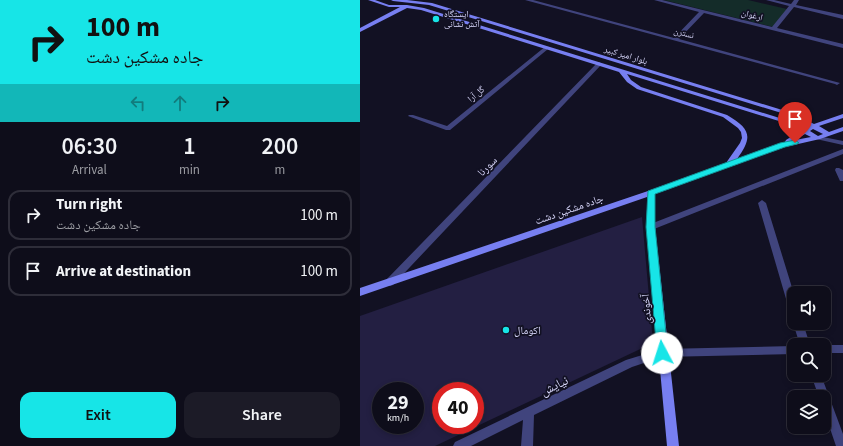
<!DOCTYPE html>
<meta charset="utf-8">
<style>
:root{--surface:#0e0d1a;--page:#1c1b27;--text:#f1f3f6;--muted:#9b9ca2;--line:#2e2d39;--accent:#17e5e7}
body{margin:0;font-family:"Source Sans 3","Noto Naskh Arabic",sans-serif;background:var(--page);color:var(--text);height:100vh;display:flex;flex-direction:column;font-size:15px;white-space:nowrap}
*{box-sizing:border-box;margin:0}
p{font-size:13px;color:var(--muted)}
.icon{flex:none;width:22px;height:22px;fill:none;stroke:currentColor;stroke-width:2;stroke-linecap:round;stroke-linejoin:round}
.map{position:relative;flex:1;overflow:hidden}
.details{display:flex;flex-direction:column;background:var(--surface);width:360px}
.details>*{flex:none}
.top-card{background:#17e5e7;color:#111;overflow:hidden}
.buttons{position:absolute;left:427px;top:286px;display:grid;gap:8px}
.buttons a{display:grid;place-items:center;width:44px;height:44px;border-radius:8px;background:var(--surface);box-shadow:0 2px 6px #0003,0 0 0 1px var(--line);font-size:20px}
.speed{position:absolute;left:12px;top:382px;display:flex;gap:8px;font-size:20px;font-weight:700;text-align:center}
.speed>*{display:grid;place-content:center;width:52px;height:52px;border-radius:50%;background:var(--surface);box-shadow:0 2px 6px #0003,0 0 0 1px var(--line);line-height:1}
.speed small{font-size:10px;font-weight:400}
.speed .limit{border:6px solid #d22;background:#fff;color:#111}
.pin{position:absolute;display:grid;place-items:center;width:34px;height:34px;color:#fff;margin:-41px -17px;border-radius:50% 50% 50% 0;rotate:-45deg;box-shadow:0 0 4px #0007}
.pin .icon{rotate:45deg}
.me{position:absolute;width:44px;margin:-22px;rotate:355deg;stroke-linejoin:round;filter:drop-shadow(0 0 3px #0008)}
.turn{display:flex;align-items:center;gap:14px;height:84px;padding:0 20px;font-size:18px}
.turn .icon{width:52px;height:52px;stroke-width:2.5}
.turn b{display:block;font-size:28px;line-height:34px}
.lanes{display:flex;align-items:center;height:38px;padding:0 20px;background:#0003;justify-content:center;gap:20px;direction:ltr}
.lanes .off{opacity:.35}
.eta{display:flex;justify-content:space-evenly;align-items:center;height:68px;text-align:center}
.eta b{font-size:24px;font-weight:600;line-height:28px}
.action{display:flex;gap:8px;margin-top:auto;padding:8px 20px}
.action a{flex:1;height:46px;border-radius:12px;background:var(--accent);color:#111;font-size:16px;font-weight:600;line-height:46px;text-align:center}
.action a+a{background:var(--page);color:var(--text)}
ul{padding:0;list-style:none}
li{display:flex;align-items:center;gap:12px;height:50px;margin:0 8px 6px;padding:0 12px;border:2px solid var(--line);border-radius:12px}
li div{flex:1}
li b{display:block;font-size:15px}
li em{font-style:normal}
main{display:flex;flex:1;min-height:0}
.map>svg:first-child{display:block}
</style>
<main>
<section class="details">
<div class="top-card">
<div class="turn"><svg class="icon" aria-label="right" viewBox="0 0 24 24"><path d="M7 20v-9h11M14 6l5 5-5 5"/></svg><div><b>100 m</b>جاده مشکین دشت</div></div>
<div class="lanes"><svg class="icon off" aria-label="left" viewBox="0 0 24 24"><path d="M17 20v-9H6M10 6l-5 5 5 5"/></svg><svg class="icon off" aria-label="ahead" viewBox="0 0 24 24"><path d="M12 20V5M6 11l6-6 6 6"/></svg><svg class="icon" aria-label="right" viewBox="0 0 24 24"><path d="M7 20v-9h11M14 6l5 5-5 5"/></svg></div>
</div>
<div class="eta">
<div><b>06:30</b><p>Arrival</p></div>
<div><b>1</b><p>min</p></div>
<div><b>200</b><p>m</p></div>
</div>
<ul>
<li><svg class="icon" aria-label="right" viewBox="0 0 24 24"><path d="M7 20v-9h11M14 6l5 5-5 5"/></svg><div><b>Turn right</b><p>جاده مشکین دشت</p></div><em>100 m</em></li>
<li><svg class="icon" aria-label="arrive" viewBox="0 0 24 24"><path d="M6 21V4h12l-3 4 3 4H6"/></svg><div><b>Arrive at destination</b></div><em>100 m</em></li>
</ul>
<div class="action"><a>Exit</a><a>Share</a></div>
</section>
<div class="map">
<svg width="483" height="446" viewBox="0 0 483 446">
<rect width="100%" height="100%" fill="#121123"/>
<path fill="#142c29" d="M304,0H388L427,9L413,27Z"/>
<path fill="#231f42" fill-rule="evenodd" d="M282,217L293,343L75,446H0V316ZM21,391H55V425H21ZM81,391H115V425H81Z"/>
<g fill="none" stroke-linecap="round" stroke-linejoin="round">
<path fill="#40447d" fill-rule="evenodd" d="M165,0H173L314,38L339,12L294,0H302L412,27L429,6L406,0H414L431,4L434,0H439L436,5L483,15V19L434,7L417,28L483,44V48L344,13L319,39L480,83L477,85L475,84Z
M186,46L189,48L188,49L90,130H86L48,116L49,115H53L87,126Z
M239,62L242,64L241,65L33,285L30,286L27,285L26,282L27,279L237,63Z
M458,136L483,141V145L456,139L455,138Z
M483,149V154L294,229H288L287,227L288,225Z
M476,168H479L483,170V181H480L475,170Z
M402,200L406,203L434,294V313L431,312L429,309L398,203Z
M434,322V323H443L450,345H440L433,323Z
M463,345H483V353H464V345Z
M434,346V354L302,357L272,367L174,415L173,446H161L163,420L111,446H93L95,442L266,360L302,349Z
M451,375H461L483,434V446H476L464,411V397H459Z"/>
<path fill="#777ff1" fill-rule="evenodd" d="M8,0H15L29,5H47L64,8L426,120L444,129L448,126L428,115L69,5L33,1L31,0H47L72,3L432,113L454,124L483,114V118L459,126L469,132L483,127V131L460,139L425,147L295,194V227L319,446H307L287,227V197L0,296V288L288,191L366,163L380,143L382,138L381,132L378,128L363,117L277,89L267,82L259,72L61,10L47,8L0,32V28L40,7H29ZM267,74L422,122L440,131L426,140L425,142L377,159C393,137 391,129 367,115L281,87L271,80ZM453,129L463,134L458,136L450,131ZM445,134L451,137L435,140Z"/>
</g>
<path fill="#17e5e7" stroke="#0f9596" d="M435,140L439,143L437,144L425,147L295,194V227L308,353L306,356L302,358L299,356L297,353L286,227L288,191L420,143Z"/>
<g fill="#17e5e7" stroke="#121123" stroke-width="1.5">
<circle cx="76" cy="19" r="4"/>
<circle cx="146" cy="330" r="4"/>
</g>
<g text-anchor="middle" stroke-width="3.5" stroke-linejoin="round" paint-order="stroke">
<g font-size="9" fill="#d8d7fb" stroke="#121123" text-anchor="start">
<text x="84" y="17">ایستگاه<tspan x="84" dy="10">آتش نشانی</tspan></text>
</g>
<g font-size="9" fill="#d8d7fb" stroke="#121123">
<text transform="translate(392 15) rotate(14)" y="3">ارغوان</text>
<text transform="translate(324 33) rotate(15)" y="3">نسترن</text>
<text transform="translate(266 55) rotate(17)" y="3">بلوار امیر کبیر</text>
<text transform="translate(116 94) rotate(-40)" y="3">گل آرا</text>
</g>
<g font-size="11" fill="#d8d7fb" stroke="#121123">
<text transform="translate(127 166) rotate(-46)" y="4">سورنا</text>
<text transform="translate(209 209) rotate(-19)" y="4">جاده مشکین دشت</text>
<text transform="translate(286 309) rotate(-95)" y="4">آخوندی</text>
</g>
<g font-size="11" fill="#d8d7fb" stroke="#121123" text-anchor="start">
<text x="154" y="334">اکومال</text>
</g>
<g font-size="13" fill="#d8d7fb" stroke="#121123">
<text transform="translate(194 385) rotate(-26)" y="5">نیایش</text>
</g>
</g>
</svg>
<div class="buttons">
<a><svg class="icon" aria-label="sound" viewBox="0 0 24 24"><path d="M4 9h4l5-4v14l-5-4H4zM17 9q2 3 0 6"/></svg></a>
<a><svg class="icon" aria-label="search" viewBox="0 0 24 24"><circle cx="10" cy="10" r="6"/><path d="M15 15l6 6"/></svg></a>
<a><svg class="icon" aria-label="layers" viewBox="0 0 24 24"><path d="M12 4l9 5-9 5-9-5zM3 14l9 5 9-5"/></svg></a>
</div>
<div class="speed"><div>29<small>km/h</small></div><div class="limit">40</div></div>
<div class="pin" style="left:435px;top:143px;background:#d93025"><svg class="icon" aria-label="arrive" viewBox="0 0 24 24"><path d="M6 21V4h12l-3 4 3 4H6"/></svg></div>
<svg class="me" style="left:302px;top:353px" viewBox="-20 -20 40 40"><circle r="19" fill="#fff"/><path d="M0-13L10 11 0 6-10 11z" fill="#17e5e7"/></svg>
</div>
</main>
